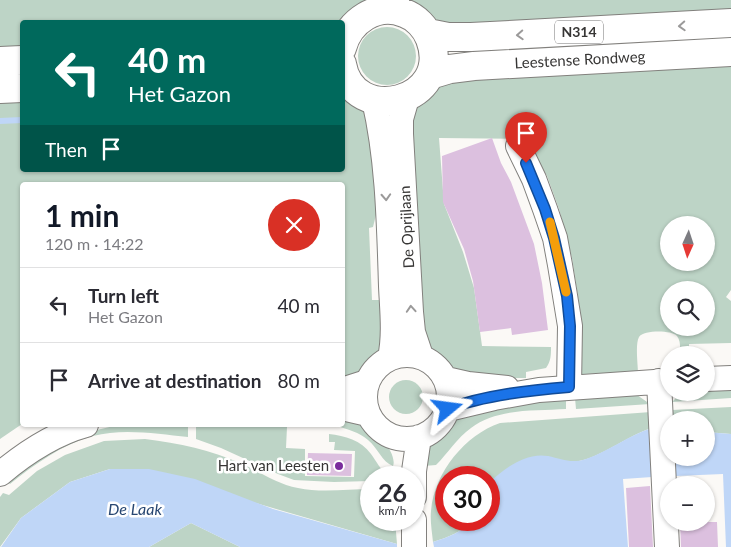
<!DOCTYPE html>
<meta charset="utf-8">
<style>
:root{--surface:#fff;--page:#f7f7f7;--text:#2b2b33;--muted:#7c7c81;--line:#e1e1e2;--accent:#111827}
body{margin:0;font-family:Lato,sans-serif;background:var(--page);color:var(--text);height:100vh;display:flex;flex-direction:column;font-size:19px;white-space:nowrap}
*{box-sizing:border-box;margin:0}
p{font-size:16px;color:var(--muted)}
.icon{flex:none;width:28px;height:28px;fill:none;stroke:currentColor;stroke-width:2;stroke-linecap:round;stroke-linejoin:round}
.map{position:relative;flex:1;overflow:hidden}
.details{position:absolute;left:20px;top:182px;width:325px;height:245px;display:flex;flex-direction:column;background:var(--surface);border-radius:5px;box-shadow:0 1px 4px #0004}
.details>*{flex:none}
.top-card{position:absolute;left:20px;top:20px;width:325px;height:152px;border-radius:5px;box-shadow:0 1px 4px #0004;background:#00695c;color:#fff;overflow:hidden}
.needle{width:32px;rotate:183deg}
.controls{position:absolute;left:660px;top:216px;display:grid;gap:10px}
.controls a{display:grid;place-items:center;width:55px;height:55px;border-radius:50%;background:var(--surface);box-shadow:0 1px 4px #0004;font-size:25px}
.speed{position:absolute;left:360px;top:466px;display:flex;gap:10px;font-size:25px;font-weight:700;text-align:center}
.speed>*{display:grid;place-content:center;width:65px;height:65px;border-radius:50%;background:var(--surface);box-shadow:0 1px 4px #0004;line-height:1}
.speed small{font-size:12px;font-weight:400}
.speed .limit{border:8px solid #d22;background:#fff;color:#111}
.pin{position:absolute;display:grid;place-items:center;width:42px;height:42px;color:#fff;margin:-51px -21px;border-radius:50% 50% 50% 0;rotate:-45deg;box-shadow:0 0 5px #0007}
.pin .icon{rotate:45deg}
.me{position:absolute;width:55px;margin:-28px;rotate:74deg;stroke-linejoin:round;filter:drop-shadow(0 0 4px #0008)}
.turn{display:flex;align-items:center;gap:18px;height:105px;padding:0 25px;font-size:22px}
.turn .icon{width:65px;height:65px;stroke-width:2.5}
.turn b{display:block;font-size:35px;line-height:42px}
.then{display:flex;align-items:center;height:48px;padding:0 25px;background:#0003;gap:10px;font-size:19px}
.round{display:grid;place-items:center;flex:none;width:52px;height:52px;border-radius:26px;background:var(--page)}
.overview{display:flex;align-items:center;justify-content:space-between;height:85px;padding:0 25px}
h1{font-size:30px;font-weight:700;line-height:38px;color:var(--accent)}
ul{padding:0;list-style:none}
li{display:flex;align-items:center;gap:15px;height:75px;padding:0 25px;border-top:1px solid var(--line)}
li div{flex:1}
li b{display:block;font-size:19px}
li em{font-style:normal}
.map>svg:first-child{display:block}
</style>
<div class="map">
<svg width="731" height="547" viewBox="0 0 731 547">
<rect width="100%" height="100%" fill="#fbf9f6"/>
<path fill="#bdd4c6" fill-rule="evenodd" d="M0,0H367L364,4L342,22H22V53L0,54Z
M408,0H731V18L449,32Z
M358 56a29 29 0 1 1 58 0a29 29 0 1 1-58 0Z
M731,60V290L726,297L731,301V343L689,344V355H680C680,349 681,341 677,336C671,330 644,330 639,337C635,344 638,365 638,373L582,374L579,371V348L582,323L572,258L559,209L547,176L527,139L439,138L444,204L463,252L474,288L482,346L551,347C551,355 551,361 546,368L526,372V378C484,378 452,386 425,347L410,128L415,107L440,84L449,79ZM669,225H706V262H669ZM669,290H706V328H669Z
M343,89L365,110L380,199L373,227L369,228L372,300H385V342L373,363L356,379L343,383L342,185H22V424L0,439V96L22,95V170H342Z
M389 397a17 17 0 1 1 34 0a17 17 0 1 1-34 0Z
M731,389V398L672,402L681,393L706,392V390Z
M637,395L650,404L576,409L575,398Z
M566,399V409C535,411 497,408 471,428C457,438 448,453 436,465L424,466C425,460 424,452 427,447C446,400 524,402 566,399Z
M731,407V434L706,432V420H673L672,410Z
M651,412L652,428C627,435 595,463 569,462C562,462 553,458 546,456L490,482L489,486V478H446V520H474C461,532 449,537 433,542C432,532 430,521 431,511C434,473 465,435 500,423Z
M343,414C349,416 359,418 365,422C375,428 398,454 393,466C382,462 378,448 368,440C359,432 348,430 338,426L337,425H342Z
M118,425H188V437C158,434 123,428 93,436C61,445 35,464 10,484L6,481L25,465L84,433Z
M196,425H271L287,427L286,448L305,449V476L354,477L355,451L334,450L335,442H329V434C345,436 361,440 371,454C377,462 380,470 389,475L390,477L371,478V481L334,482L294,480L278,474L221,448L196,439Z
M145,439C179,443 211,450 242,464C261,472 277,484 298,488C321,493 348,489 371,489V520H395L397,544L252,502L110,469L70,482L21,518L0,547V497L3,493L9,495L37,471L65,455L104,441Z
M191,523L240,547H149Z"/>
<path fill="#bfd6f7" d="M652,428V477L623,479L628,547H434L433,542C449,537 461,532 474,520H489L490,482C505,468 526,452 548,456C562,459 571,464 586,459C609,451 629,435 652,428Z
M706,432L731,434V547H726L723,474L676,476L675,458H706Z
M110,469H149L195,479L273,509L397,544V547H240L191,523L149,547H1L21,518L70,482Z"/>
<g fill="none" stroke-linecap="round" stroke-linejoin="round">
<path stroke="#bfd6f7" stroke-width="6" d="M0,121L22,120"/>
</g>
<path fill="#dcc0df" d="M492,138L501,163L511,182L534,244L542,283L548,330L512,335L511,328L480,332L473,281L464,249L443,202L442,156Z
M308,453L352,454L351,476L307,475Z
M650,486L653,547H629L626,488Z
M680,522H717L718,547H681Z"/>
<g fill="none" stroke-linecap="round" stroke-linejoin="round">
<defs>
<path id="street" d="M407,98L401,119V134L411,312L413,332L421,356
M374,100C388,160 389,224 391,286C392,309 395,335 390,358
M518,146L534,179L545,209L555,238L560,265L570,326L569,387
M365 397a42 42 0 1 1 84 0a42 42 0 1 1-84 0Z
M446,379L468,384L507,388
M706,379L731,378
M659,381L667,547
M342,390L367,382
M342,408L368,414
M448,409L494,398L539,390L669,381
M0,474C25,453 53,434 86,425
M414,497V471L419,437
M414,520V547"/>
<path id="primary" d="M428,33L448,37H471L731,23
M342,48C349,21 377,2 404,13C416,17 426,28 430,39C454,102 353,128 342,64
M0,61L22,60
M430,75L450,69L474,66L731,52
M0,89L22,88"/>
</defs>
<use href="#street" stroke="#82807d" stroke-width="26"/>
<use href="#primary" stroke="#82807d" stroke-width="30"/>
<use href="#street" stroke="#fff" stroke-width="24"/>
<use href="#primary" stroke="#fff" stroke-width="28"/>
</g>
<defs><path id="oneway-chevron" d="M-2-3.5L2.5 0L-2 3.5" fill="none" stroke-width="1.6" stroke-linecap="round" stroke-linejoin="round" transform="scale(1.25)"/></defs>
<g stroke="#9b9a9a">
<use href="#oneway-chevron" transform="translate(682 26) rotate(177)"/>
<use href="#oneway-chevron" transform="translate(520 35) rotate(177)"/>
<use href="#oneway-chevron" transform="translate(386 197) rotate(87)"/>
<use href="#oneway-chevron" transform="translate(411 309) rotate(-94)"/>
</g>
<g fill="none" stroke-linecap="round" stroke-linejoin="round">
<defs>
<path id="route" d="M448,409C483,395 532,390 569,387L570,326L567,296L554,238L545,209L526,163"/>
</defs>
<use href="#route" stroke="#114b97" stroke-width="12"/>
<use href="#route" stroke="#1a73e8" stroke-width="9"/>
<path stroke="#f59e0b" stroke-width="9" d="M550,222L566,292"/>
</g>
<circle fill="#7a2c9d" stroke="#fff" stroke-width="2" cx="339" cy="466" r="5"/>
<g text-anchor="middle" stroke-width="5" stroke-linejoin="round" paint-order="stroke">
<rect fill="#fff" stroke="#737272" stroke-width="1" x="555" y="20.5" width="48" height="23" rx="4"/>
<g font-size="14" font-weight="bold" fill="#373635">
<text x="579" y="37">N314</text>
</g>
<g font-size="15" fill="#373635" stroke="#fff">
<text transform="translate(580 60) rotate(-3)" y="5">Leestense Rondweg</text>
<text transform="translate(407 227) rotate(-93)" y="5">De Oprijlaan</text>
</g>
<g font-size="15" fill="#373635" stroke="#fff" text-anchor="end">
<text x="329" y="471">Hart van Leesten</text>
</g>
<g font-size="16" font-style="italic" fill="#284772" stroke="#fff">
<text x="135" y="515">De Laak</text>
</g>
</g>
</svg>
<div class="controls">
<a><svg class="needle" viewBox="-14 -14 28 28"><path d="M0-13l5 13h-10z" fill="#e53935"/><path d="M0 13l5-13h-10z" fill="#7c7c81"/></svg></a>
<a><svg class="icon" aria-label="search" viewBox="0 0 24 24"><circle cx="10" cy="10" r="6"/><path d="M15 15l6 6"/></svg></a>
<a><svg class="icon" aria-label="layers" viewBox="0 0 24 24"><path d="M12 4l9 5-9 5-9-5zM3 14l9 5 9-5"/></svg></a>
<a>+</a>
<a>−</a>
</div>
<div class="speed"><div>26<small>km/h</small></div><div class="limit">30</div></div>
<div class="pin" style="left:526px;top:163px;background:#d93025"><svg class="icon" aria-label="arrive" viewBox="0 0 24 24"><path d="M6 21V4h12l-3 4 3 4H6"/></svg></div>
<svg class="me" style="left:448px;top:409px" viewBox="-20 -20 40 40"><path d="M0-17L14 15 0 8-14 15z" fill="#1a73e8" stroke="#fff" stroke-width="4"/></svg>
<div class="top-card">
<div class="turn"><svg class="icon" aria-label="left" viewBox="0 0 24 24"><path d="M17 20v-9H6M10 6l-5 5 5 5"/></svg><div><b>40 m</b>Het Gazon</div></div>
<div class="then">Then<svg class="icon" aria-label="arrive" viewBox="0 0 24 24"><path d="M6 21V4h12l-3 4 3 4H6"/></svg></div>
</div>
<section class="details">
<div class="overview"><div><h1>1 min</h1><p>120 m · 14:22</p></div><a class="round" style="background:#d93025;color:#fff"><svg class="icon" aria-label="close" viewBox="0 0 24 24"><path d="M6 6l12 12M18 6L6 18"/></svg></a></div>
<ul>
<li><svg class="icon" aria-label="left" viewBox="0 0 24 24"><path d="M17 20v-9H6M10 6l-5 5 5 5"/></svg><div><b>Turn left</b><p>Het Gazon</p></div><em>40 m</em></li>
<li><svg class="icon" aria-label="arrive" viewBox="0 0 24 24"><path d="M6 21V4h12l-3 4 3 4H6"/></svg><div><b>Arrive at destination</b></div><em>80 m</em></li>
</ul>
</section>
</div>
